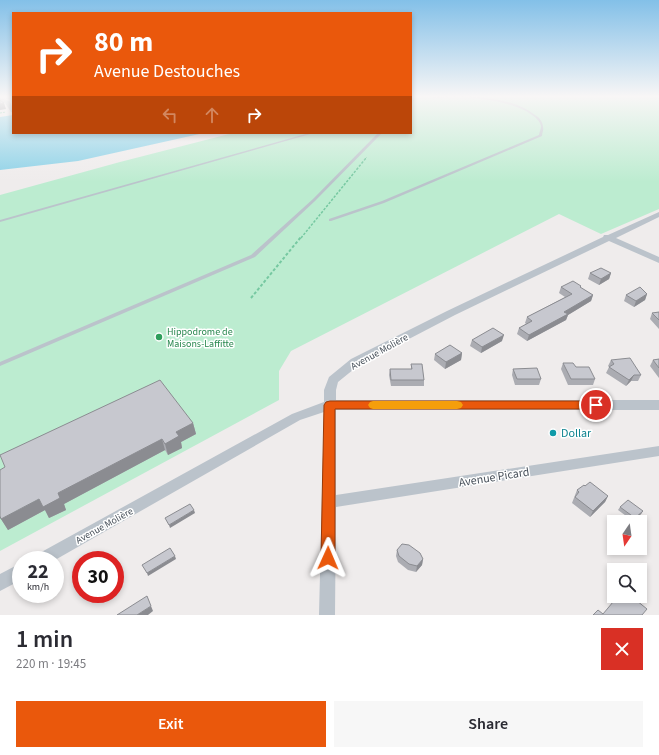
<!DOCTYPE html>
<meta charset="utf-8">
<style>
:root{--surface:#fff;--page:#f7f7f7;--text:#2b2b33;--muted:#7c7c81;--accent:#ea580c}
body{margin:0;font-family:"Source Sans 3",sans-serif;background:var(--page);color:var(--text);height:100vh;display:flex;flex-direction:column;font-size:15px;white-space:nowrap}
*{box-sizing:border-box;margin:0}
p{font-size:13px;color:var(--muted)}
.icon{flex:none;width:22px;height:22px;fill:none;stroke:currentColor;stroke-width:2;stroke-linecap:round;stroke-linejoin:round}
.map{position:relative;height:615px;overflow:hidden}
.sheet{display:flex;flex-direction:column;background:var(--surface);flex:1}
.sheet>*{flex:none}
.guide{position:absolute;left:12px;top:12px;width:400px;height:122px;border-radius:0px;box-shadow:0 2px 6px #0003;background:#ea580c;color:#fff;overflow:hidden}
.needle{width:26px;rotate:193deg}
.tools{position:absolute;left:607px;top:515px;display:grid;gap:8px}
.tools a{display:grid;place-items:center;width:40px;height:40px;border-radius:0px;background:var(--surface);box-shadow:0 2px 6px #0003;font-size:20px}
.speed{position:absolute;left:12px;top:551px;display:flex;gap:8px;font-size:20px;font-weight:700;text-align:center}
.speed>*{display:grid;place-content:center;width:52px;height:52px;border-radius:50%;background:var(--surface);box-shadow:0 2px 6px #0003;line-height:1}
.speed small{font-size:10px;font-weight:400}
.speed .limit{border:6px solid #d22;background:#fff;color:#111}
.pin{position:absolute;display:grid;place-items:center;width:34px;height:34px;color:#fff;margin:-17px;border:2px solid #fff;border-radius:50%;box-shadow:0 1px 4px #0007}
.me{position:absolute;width:44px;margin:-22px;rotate:1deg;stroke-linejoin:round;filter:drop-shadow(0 0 3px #0008)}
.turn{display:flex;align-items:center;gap:14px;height:84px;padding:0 16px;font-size:18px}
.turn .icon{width:52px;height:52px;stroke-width:2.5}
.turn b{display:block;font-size:28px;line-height:34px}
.lanes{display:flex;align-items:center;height:38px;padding:0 16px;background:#0003;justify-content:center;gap:20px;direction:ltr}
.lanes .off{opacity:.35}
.round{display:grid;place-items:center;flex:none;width:42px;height:42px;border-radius:0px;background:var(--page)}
.summary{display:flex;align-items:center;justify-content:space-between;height:68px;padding:0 16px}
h1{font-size:24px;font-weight:600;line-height:30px}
.button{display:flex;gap:8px;margin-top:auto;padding:8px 16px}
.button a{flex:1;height:46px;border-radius:0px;background:var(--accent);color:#fff;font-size:16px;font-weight:600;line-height:46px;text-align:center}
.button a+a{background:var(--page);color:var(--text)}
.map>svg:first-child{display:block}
</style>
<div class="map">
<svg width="659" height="615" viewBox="0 0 659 615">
<rect width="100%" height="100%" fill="#efecec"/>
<path fill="#bcecd0" d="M411,96H659V209L601,234L559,214L291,351L279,371V400L0,551V195L120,162L233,133H411Z"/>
<path fill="#8bd1e7" d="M13,115V133H204L78,161L0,170V117Z"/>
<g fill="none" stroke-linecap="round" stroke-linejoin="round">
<path stroke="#76c8a1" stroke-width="1" stroke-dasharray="2 1" stroke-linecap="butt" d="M411,104L417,96
M0,113L6,112
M365,159L367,157"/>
<path stroke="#76c8a1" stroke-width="1.5" stroke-dasharray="2.5 1.5" stroke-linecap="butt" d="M301,238L366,158"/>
<path stroke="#76c8a1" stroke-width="2" stroke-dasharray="3 2" stroke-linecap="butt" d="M251,298L301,237"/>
<path fill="#bbc3cb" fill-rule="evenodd" d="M434,96C465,96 510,95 535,115C539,117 543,122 543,127C544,130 542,133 542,136L384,203L331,221H329V219L382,201L539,135C539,133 541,129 541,126C540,121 535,117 532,115C515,102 481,98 461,97C451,97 442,98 433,98V96Z
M309,133H314L0,222V220Z
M378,133H382L315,201L255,257L0,366V362L251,255L313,199Z"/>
<path fill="#bbc3cb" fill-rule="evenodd" d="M0,98L9,101L13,107V113L11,112L5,103L0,102Z
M659,212V217L616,238L659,257V263L609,241L455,315L359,365L338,382L336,390V400H659V410H336V495L659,446V456L336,507L335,615H319L324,412L300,420L55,560H33L36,555L292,414L324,402V390L329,377L351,359L447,311L603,237L604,235H608Z
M21,563V580L0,591V574Z"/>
</g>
<path fill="#abacb2" d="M590,273H611L609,279L599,285L588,279Z
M581,286V288L593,295L591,301L568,315L566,320L527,341L517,334L519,328L526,324L525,323L527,317L565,297L559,293L561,287Z
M647,294L645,300L634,307L624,301L626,295Z
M659,312V329L650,319L652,313Z
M472,340L502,341L481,353L470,346Z
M462,353L461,360L445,369L434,360L435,354Z
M659,359V378L650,366L653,360Z
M611,360L641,375L638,381H631L626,386L606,373L609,367L608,366Z
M563,363L576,367L595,379L593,385H568L561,369Z
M411,364L424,380V386H391L389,375L390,369H411Z
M513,369L541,379L539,385H515L512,375Z
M193,423L196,434L181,442L182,448L168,455L165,450L64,504L66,510L49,518L45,510L8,530L1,519Z
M585,486L608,496L605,502L590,517L572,503L577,490Z
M620,507L643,511L641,514L633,521L618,510Z
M397,550L423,559L422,565L416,572L408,570L398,562L396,556Z"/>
<path fill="#8b8c91" d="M4,103L6,109L0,110V104Z
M611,273L609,279L599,285L601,279Z
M647,294L645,300L634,307L636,301Z
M593,295L591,301L568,315L566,320L527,341L529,335L564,312Z
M504,335L502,341L481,353L482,347Z
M462,353L461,360L445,369L446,362Z
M634,375L631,381L626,386L629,380Z
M193,423L196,434L181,442L182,448L168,455L165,444L176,432Z
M162,439L165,450L64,504L66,510L49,518L45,510L8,530L1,519L39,499L58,493Z
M608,496L605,502L590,517L593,511Z
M194,510L195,513L170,528L169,525Z
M643,511L641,514L633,521L635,518Z
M175,556L176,559L148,576L147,573Z
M423,559L422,565L416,572L417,566Z
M151,606L153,611L148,615H137Z"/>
<path fill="#c7c8cf" stroke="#8b8c91" d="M0,100L4,103L0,104Z
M601,268L611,273L601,279L590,273Z
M573,281L581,286L580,287L593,295L564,312L568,314L529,335L519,328L532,321L527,317L572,294L561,287Z
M640,287L647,294L636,301L626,295Z
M659,312V320L652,313Z
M493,328L504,335L482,347L472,340Z
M450,345L462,353L446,362L435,354Z
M630,358L641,375H634L629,380L609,367L614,364L611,360Z
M659,359V368L653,360Z
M563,363H573L576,367H589L595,379H571Z
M411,364H422L424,380H391L390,369H412Z
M537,368L541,379H517L513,369Z
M160,380L193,423L176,432L179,436L165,444L162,439L58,493L60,498L43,507L39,499L1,519L0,516V470L5,467L0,455Z
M590,482L608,496L593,511L575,497L579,492L577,490L584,485L585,486Z
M628,500L643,511L635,518L620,507Z
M190,504L194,510L169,525L165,518Z
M402,544L409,545L420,553L423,559L417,566L409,564L399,556L397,550Z
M170,548L175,556L147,573L142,565Z
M147,596L151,606L137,615H117Z
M618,596H631L647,609L642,615H593L598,610L603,614Z"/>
<linearGradient id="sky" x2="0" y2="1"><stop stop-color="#83c0e8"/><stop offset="0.53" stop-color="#f8f6f6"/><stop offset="1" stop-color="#f8f6f6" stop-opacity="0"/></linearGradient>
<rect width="659" height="182" fill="url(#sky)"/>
<path fill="#ea580c" stroke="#983908" d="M330,401H596L600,402L602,405L600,408L596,409H335V558L333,563L328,565L323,563L321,558L324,405L326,402Z"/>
<path fill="#f59e0b" d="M373,401H457L461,402L463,405L461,408L457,409H373L370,408L368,405L370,402Z"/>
<circle fill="#2e9e5b" stroke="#fff" stroke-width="1.5" cx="159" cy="337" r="4"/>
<circle fill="#0f9aa8" stroke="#fff" stroke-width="1.5" cx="553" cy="433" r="4"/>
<g text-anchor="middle" stroke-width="3" stroke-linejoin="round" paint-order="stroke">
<g font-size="10" fill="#27864d" stroke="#fff" text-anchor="start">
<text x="167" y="335">Hippodrome de<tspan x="167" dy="12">Maisons-Laffitte</tspan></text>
</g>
<g font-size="10" fill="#464f59" stroke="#fff">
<text transform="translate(379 351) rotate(-29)" y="4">Avenue Molière</text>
<text transform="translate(104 525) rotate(-29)" y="4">Avenue Molière</text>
</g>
<g font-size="12" fill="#0d838f" stroke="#fff" text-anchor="start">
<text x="561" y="437">Dollar</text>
</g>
<g font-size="12" fill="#464f59" stroke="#fff">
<text transform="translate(494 477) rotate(-9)" y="4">Avenue Picard</text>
</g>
</g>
</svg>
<div class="tools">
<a><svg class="needle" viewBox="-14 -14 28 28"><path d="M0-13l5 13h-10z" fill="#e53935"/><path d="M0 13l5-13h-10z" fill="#7c7c81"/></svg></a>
<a><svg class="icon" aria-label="search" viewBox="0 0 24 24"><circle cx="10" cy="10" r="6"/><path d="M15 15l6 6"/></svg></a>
</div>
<div class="speed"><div>22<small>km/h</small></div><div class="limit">30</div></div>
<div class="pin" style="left:596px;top:405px;background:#d93025"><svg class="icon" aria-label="arrive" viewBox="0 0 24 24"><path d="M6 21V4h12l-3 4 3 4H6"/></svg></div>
<svg class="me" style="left:328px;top:558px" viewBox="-20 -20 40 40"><path d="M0-17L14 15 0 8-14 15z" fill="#ea580c" stroke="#fff" stroke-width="4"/></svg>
<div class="guide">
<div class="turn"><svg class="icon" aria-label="right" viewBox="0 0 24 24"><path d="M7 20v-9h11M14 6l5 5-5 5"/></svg><div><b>80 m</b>Avenue Destouches</div></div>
<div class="lanes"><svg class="icon off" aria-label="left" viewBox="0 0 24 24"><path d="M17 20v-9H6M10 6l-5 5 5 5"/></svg><svg class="icon off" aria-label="ahead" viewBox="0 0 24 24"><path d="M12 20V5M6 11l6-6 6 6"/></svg><svg class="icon" aria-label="right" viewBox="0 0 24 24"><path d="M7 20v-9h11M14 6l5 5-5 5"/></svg></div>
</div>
</div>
<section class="sheet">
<div class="summary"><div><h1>1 min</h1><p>220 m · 19:45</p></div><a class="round" style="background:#d93025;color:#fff"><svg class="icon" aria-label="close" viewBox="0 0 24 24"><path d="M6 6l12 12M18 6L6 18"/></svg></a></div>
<div class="button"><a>Exit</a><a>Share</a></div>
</section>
